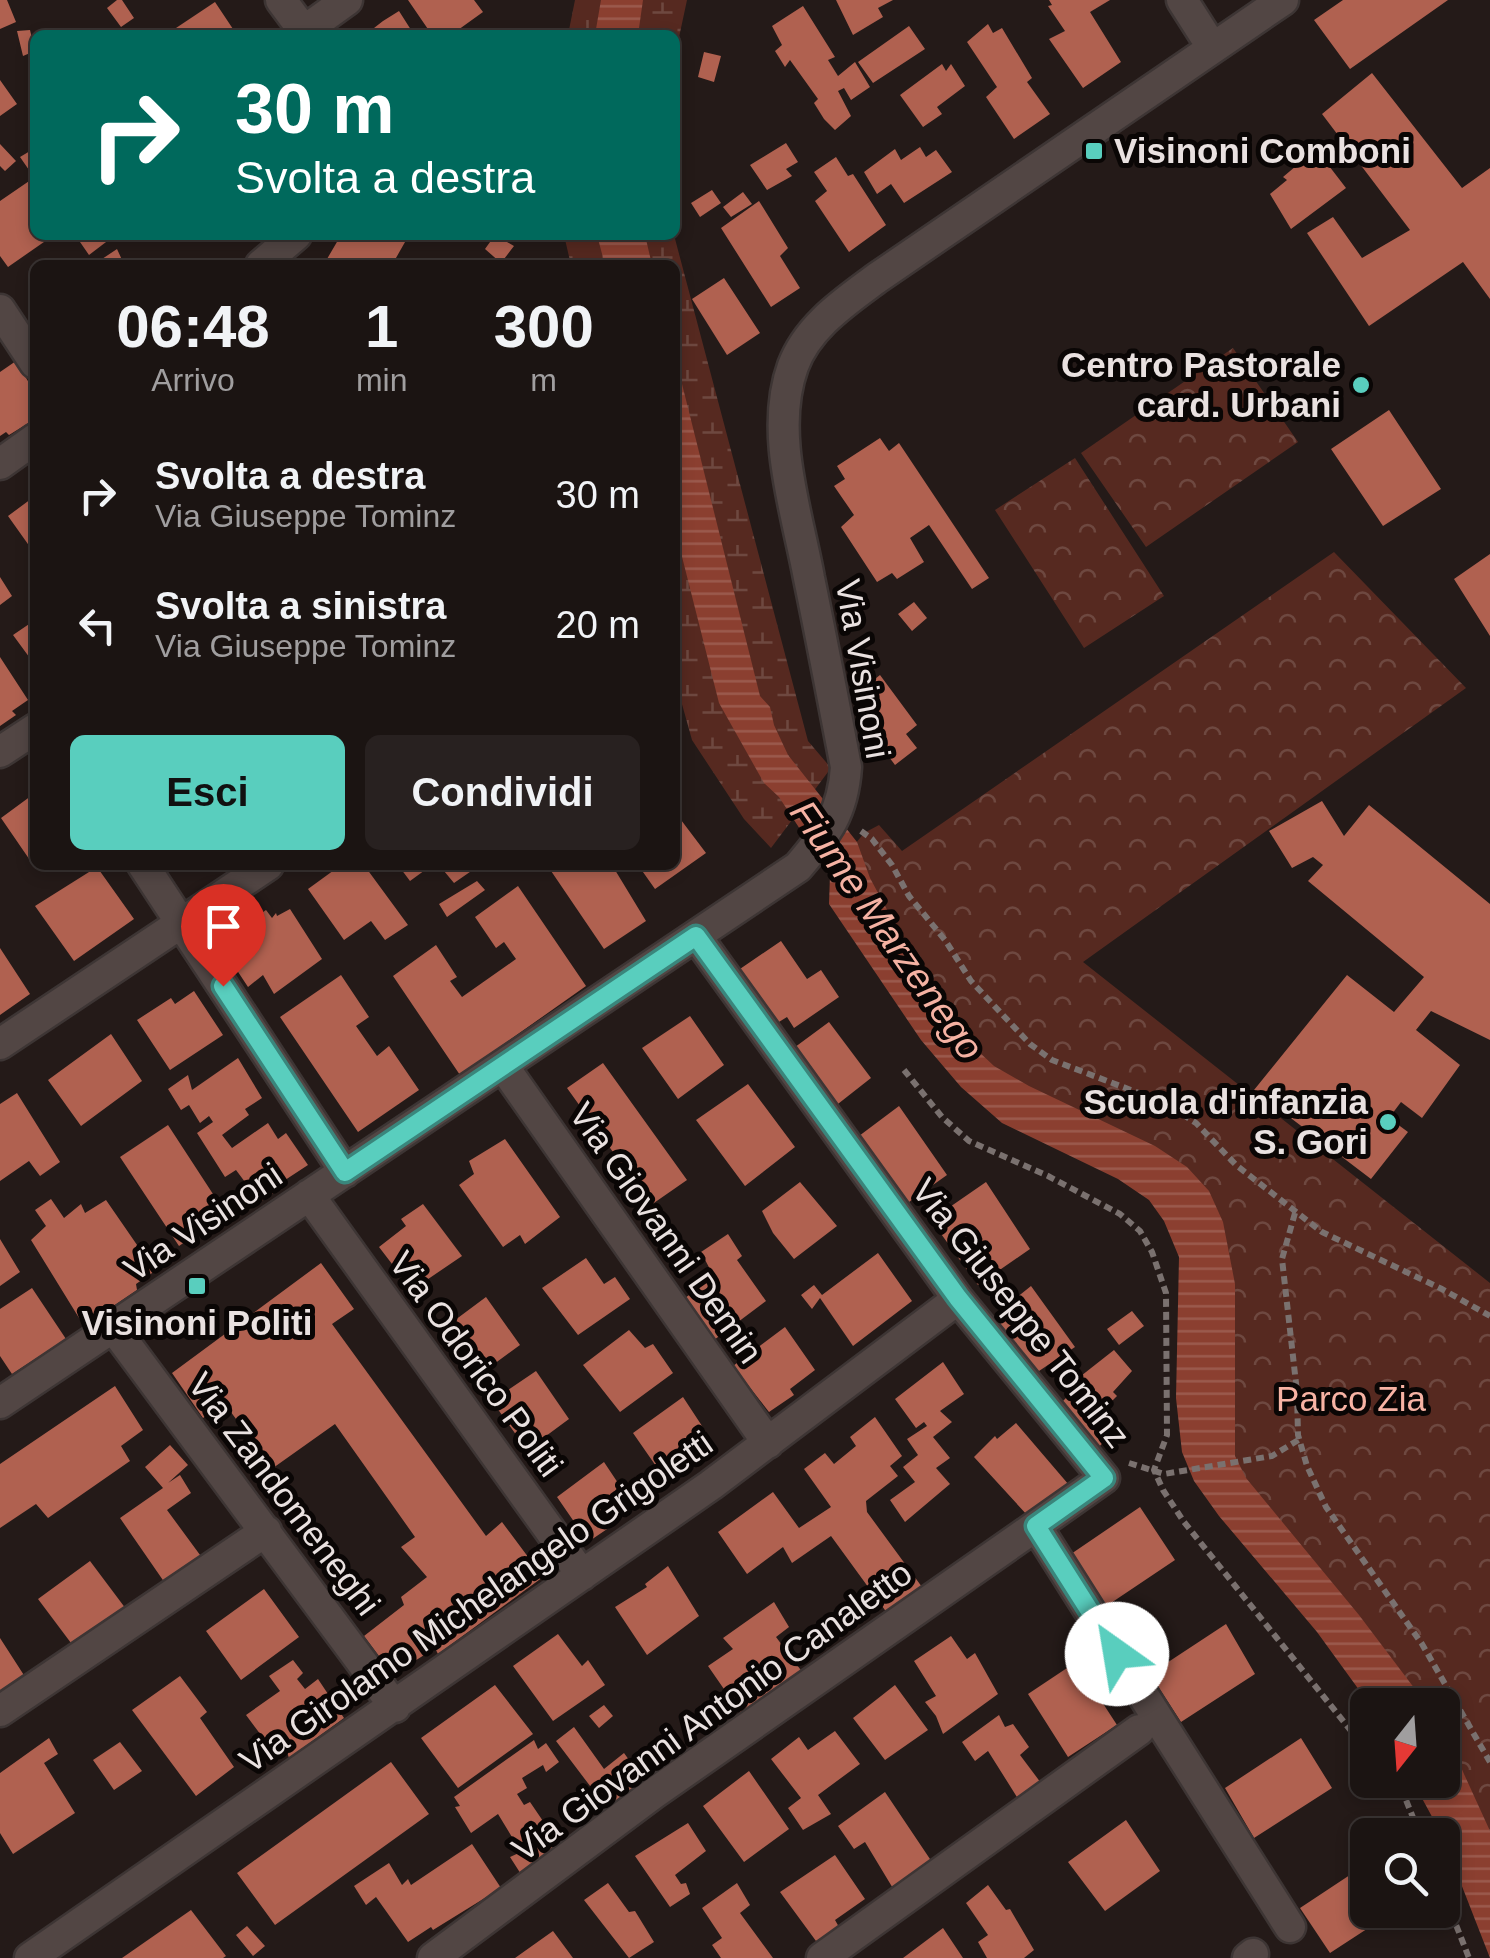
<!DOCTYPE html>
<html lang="it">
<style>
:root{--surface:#1b1412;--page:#282120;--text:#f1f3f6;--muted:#a09e9f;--line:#393332;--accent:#59cebe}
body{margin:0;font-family:Arial,sans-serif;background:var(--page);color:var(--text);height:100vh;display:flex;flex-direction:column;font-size:38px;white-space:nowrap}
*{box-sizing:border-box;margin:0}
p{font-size:32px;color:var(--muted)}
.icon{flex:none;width:55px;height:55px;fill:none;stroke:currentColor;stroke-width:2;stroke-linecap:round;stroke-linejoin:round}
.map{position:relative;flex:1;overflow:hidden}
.side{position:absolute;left:30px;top:260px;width:650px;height:610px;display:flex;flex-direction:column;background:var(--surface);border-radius:15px;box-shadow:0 5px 15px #0003,0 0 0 2px var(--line)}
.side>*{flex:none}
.guide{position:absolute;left:30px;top:30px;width:650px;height:210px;border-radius:15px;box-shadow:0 5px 15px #0003,0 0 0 2px var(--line);background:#00695c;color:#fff;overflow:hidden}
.needle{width:65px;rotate:197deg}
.controls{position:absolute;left:1350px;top:1688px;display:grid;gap:20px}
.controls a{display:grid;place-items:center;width:110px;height:110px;border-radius:15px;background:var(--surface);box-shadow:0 5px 15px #0003,0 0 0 2px var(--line);font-size:50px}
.pin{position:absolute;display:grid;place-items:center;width:85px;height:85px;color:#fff;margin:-102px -42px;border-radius:50% 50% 50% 0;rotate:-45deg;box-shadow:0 0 10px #0007}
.pin .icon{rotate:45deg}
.me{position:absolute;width:110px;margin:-55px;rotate:328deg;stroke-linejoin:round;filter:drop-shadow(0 0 8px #0008)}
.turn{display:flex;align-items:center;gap:35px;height:210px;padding:0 40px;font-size:45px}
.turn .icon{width:130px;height:130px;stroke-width:2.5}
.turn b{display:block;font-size:70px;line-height:85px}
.eta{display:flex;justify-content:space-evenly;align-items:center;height:170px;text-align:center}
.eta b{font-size:60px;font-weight:800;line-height:70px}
.primary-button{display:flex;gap:20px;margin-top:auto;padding:20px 40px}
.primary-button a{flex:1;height:115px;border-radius:15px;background:var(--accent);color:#111;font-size:40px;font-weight:800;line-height:115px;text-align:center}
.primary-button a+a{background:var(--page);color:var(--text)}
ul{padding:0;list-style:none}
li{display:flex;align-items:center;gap:30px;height:130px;padding:0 40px}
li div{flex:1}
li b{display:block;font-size:38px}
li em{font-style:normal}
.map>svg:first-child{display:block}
</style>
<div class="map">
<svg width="1490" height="1958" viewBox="0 0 1490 1958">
<defs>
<pattern id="wetland-marsh" width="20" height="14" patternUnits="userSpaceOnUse" patternTransform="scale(2.5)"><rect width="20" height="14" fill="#562920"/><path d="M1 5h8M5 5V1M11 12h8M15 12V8" fill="none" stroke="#6e4840"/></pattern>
<pattern id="park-crowns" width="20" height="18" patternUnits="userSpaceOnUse" patternTransform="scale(2.5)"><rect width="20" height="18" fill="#562920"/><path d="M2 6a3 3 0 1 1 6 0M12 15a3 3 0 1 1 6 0" fill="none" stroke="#6e4840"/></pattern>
<pattern id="water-rules" width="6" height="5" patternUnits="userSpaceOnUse" patternTransform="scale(2.5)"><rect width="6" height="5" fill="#8b3f30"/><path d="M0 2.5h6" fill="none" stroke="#9b5a4e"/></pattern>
</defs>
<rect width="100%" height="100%" fill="#241a18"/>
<path fill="url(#wetland-marsh)" d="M575,0H687L675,56V35H568Z
M564,235H674L808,741L831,768L771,848L744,819L692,740L675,679V265H571Z"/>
<path fill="url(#park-crowns)" d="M1233,348L1298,442L1146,547L1081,453Z
M1075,458L1164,596L1084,648L995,510Z
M1334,552L1466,688L1083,962L1490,1283V1880L1443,1773L1442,1705H1403L1229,1468L1197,1230L999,1086L836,868L864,833L879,825L902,851Z"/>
<path fill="url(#water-rules)" d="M601,0H643L638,35H595Z
M597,235H645L652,265H605Z
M675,356L760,696L770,707L774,725L788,755L857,842L870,878L907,947L978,1051L994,1066L1029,1086L1155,1146L1187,1167L1209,1191L1223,1222L1235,1284V1456L1246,1478L1359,1615L1427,1705H1370L1317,1632L1219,1516L1194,1481L1182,1452L1176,1398L1179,1257L1164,1221L1149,1200L1118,1179L1002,1123L961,1087L921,1040L829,904L830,875L779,797L764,783L719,703L675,529Z
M1443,1728L1490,1831V1958L1442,1835L1412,1780H1442Z"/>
<path fill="#b06150" d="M0,0H7L16,22L0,29Z
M117,0H122L134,18L121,27L107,8Z
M408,0H474L483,12L451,35H432Z
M836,0H893L878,8L883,17L853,35Z
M1049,0H1110L1090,12L1121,62L1083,88L1049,39L1065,31L1048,6L1052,5Z
M1343,0H1448L1350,69L1314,20Z
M215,2L237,35H177L173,30Z
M803,6L835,57L828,60L838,76L855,62L870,87L851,100L844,88L838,91L851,116L835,130L824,119L814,103L818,99L790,60L785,67L775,51L782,45L772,26Z
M399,11L413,33L365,35L383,21Z
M988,24L993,33L1002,28L1032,78L1027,82L1050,114L1014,139L986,97L997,87L967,42Z
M909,26L925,49L873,83L858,62Z
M30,30L35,51L23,56L17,31Z
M704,52L721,56L714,82L698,77Z
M942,64L946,71L951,64L965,86L937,107L942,114L923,127L900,95Z
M1372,73L1462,188L1490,168V299L1463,262L1369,326L1307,233L1333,217L1362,258L1410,230L1322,114Z
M0,80L17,104L0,116Z
M786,143L798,162L786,169L792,176L767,190L750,165Z
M0,144L16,161L5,171L0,166Z
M920,147L926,157L936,150L952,172L904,203L891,184L877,194L864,172L895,149L901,160Z
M35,148V166L29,170L20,157Z
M1316,149L1346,188L1291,229L1270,194L1287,180L1283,177Z
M836,157L848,176L853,174L886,225L849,252L815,201L827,191L814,172Z
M35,177V235H54L8,267L0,256V201Z
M712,190L721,203L700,217L691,203Z
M743,192L752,204L731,217L723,207Z
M759,201L788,248L780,256L800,288L771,307L721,228Z
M89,235H107L110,239L89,255L80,242Z
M341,235H409L392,265H336L327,259Z
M495,235L514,246L501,263L485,249Z
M117,249L123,262L118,265H93Z
M724,278L760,333L727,355L692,299Z
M16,361L35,393V419L9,435L6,432L0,436V372Z
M1389,410L1441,489L1383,526L1331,449Z
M880,438L889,451L899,443L989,578L972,589L929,525L910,538L924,562L897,579L892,573L877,582L841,527L854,515L834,486L845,479L837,466Z
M35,496V554L8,516Z
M1490,554V636L1454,579Z
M0,577L12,596L0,605Z
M914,602L927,618L912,631L898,614Z
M35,620V665L13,635Z
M0,657L28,700L12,711L16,715L0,726Z
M880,675L917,725L906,734L917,748L895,765L866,726L876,718L857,693Z
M35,793V865H43L36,869L1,818Z
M1322,801L1344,836L1369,805L1490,904V1040L1431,1011L1416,1030L1460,1065L1422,1118L1401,1102L1389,1118L1408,1132L1371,1179L1254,1090L1347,975L1394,1012L1424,977L1308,881L1323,865L1313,857L1292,868L1269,831Z
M675,812L706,853L655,889L638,865H675Z
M341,865H364L408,925L385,940L371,921L344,940L308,889Z
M398,865H432L410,881Z
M439,865H480L454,883Z
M547,865H612L646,921L604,949Z
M97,867L134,919L74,961L35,906Z
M477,881L485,890L447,917L439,904Z
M518,886L586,986L460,1075L393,976L436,945L457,977L450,981L462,997L516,959L504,942L496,948L475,917Z
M290,909L322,959L274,994L263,975L248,987L219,943L266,910L272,918L276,913L277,916Z
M781,941L807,979L821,970L839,997L794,1028L787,1017L774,1025L737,971Z
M0,948L30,994L0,1015Z
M341,975L369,1017L356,1026L377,1056L389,1046L419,1090L358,1132L280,1017Z
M194,991L223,1035L170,1070L137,1020L171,998L175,1004Z
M690,1016L724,1065L678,1099L642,1048Z
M829,1022L871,1078L829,1111L787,1053Z
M111,1034L142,1081L81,1126L48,1080Z
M238,1058L262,1098L245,1109L249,1115L222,1135L232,1148L268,1123L278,1139L286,1133L308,1165L279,1184L282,1187L260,1202L236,1170L225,1177L197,1133L213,1122L209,1116L200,1123L189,1105L181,1110L168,1089L188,1075L192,1090Z
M603,1063L687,1180L651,1205L567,1088Z
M748,1084L795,1147L745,1186L696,1120Z
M17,1093L60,1162L40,1176L29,1161L0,1181V1104Z
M899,1106L947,1175L902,1207L855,1139Z
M168,1125L226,1214L179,1246L120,1157Z
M505,1139L560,1217L525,1244L520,1235L503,1247L459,1185L474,1174L469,1161Z
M800,1182L837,1226L794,1259L773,1233L762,1211Z
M986,1182L1030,1249L978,1285L931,1220Z
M51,1199L64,1218L81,1204L85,1213L106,1200L155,1271L136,1284L137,1290L84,1326L31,1240L46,1226L35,1210Z
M423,1204L462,1256L412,1290L379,1247L406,1226L401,1219Z
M728,1234L742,1256L737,1260L766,1301L714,1340L685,1298L714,1277L701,1252Z
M0,1239L20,1272L0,1286Z
M878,1253L912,1301L853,1346L820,1298L812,1309L801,1295L814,1285L822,1295Z
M586,1258L604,1284L615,1277L630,1299L578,1335L542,1288Z
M321,1263L354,1309L332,1324L486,1536L502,1522L543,1577L438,1654L435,1648L393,1675L364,1636L404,1605L401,1597L427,1577L401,1547L415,1537L335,1424L273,1468L224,1403L203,1418L172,1373Z
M1031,1286L1075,1347L1036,1373L992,1317Z
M32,1288L66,1339L12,1374L0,1356V1309Z
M486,1297L520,1345L475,1378L460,1356L466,1352L447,1326Z
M1132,1311L1144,1326L1119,1345L1107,1329Z
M785,1327L815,1370L790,1389L794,1395L769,1412L733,1366Z
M629,1330L645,1348L653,1344L673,1373L620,1412L583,1365Z
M1114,1350L1132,1371L1113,1392L1117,1396L1101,1412L1116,1429L1096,1450L1058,1406L1075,1389L1072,1383Z
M943,1362L964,1394L940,1411L952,1422L933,1437L950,1458L936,1468L950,1484L905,1522L890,1500L915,1482L903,1467L918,1455L907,1439L927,1426L924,1422L916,1428L895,1399Z
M536,1371L569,1419L527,1450L492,1401Z
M115,1386L143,1430L121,1446L130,1461L48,1518L36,1504L0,1528V1464Z
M683,1397L706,1432L658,1469L633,1433Z
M875,1417L902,1456L890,1466L898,1476L866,1501L867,1512L922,1587L890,1617L831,1536L792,1563L783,1547L747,1574L718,1532L773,1492L799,1528L831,1507L804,1469L825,1453L834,1464L856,1446L850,1437Z
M1016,1423L1069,1485L1028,1516L974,1457L995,1436L997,1439Z
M170,1445L188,1465L168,1483L180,1475L191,1493L167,1510L203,1559L167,1586L120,1518L163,1488L145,1467Z
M604,1462L632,1504L614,1518L616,1523L588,1542L557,1497Z
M1140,1507L1175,1560L1105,1607L1071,1554Z
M90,1561L129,1613L77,1651L38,1599Z
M668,1566L699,1616L647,1655L615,1607L647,1587L645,1584Z
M264,1589L299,1637L241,1680L206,1631Z
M774,1602L789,1627L776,1637L803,1673L744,1718L708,1666L733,1649L723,1638Z
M1226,1624L1255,1674L1181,1722L1150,1674Z
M558,1634L582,1666L588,1660L605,1685L553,1721L513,1666Z
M951,1636L967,1659L975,1653L998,1694L943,1734L936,1716L925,1702L936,1696L914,1661Z
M0,1638L29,1683L0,1703Z
M293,1660L303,1673L297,1679L305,1689L318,1679L344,1718L289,1758L287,1752L278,1758L246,1715L280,1691L269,1676Z
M1076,1662L1117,1725L1068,1757L1028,1694Z
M180,1676L207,1712L200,1718L234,1767L196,1796L132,1710Z
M495,1685L533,1734L458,1788L421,1738Z
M895,1685L928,1730L885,1760L853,1718Z
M604,1705L613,1716L599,1728L589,1716Z
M999,1715L1005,1727L1013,1724L1029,1747L1020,1755L1044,1787L1022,1805L988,1751L975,1761L962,1742Z
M574,1727L604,1769L624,1753L650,1789L612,1815L556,1741Z
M835,1731L860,1764L818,1795L831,1814L803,1830L788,1808L801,1798L771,1759L799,1737L808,1750Z
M49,1738L58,1754L44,1763L75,1813L13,1854L0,1833V1773Z
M1301,1738L1332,1788L1254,1838L1225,1788Z
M534,1740L538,1749L546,1743L559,1762L546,1772L543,1765L522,1778L527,1788L517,1794L524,1805L530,1802L545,1824L539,1828L557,1853L526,1882L510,1857L521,1852L498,1814L471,1833L455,1807L460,1806L454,1797Z
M120,1742L142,1771L114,1790L93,1760Z
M391,1762L429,1814L275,1925L237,1873Z
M749,1771L789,1829L744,1862L703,1806Z
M885,1792L932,1862L897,1895L865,1842L854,1849L838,1826Z
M1126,1820L1160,1871L1105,1911L1068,1862Z
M688,1823L706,1851L675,1875L681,1884L686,1883L690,1894L670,1907L635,1856Z
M472,1844L501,1888L433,1930L431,1927L408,1942L376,1897L366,1905L354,1886L389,1863L402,1885L408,1879L411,1885Z
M835,1855L865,1899L835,1920L839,1927L816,1941L780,1892Z
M1368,1863V1910H1396L1330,1953L1300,1908Z
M608,1883L629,1912L635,1911L654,1942L629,1958L584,1900Z
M737,1883L750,1905L740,1913L773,1958H721L712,1945L722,1938L702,1908Z
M988,1885L1006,1910L1010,1909L1034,1950L1024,1958H987L978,1942L988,1935L966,1903Z
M191,1910L226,1956L223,1958H122Z
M247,1926L265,1946L253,1956L236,1935Z
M943,1928L963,1958H903Z
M553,1931L573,1958H515Z"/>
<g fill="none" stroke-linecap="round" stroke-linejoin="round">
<defs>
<path id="minor" d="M281,0L307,35
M1182,0L1212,47
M304,31L347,0
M261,265L296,235
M0,310L35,363
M0,464L35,439
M0,752L35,729
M143,865L345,1172
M696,936L958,1299L1104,1478L1036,1526L1290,1927
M0,1044L268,865
M503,1066L768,1443
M309,1195L582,1575
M113,1327L395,1707
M0,1403L798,867C827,833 843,813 846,767C834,704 822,641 809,578C797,512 769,432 793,366C808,326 845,302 877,278L1283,0
M0,1711L266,1531
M30,1958L711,1485L958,1299
M433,1958L653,1794L1036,1526
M822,1958L1139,1730
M1248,1958L1253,1954"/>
</defs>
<use href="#minor" stroke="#3d3534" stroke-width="35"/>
<path stroke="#7a716f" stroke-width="6" stroke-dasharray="8 5" stroke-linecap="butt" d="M861,831L872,839L892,865L909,896L945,940L971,981L1030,1044L1052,1060L1165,1103L1196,1123L1236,1165L1322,1232L1442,1289L1490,1316
M904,1070L942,1117L969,1141L1048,1176L1120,1214L1140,1231L1152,1252L1166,1293L1167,1435L1154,1470L1163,1490L1184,1522L1368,1752
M1295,1213L1282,1259L1297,1392L1298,1435L1307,1466L1326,1507L1422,1644L1490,1762
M1129,1463L1164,1474L1272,1456L1300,1439
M1390,1780L1406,1800L1420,1835
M1442,1889L1469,1958"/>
<use href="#minor" stroke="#524644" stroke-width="30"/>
</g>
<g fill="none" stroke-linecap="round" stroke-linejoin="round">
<defs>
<path id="route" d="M223,986L345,1172L696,936L958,1298L1104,1478L1036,1526L1117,1654"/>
</defs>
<use href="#route" stroke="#3a867c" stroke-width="25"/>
<use href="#route" stroke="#59cebe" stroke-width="18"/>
</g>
<g fill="#59cebe" stroke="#0a0605" stroke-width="4">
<rect x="1084" y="141" width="20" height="20" rx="5"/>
<circle cx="1361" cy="385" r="10"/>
<circle cx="1388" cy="1122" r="10"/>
<rect x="187" y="1276" width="20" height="20" rx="5"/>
</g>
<g text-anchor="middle" stroke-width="10" stroke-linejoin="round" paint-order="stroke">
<g font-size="35" font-weight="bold" fill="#e9e1e0" stroke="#0a0605" text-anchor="end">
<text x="1114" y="163" text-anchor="start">Visinoni Comboni</text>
<text x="1341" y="377">Centro Pastorale<tspan x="1341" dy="40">card. Urbani</tspan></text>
<text x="1368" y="1114">Scuola d'infanzia<tspan x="1368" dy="40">S. Gori</tspan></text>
<text x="197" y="1335" text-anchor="middle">Visinoni Politi</text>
</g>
<g font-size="35" fill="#e9e1e0" stroke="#0a0605">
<text transform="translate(863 669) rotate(80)" y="12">Via Visinoni</text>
<text transform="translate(203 1222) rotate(-34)" y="12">Via Visinoni</text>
<text transform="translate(666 1233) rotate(55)" y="12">Via Giovanni Demin</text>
<text transform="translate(1021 1313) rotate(52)" y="12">Via Giuseppe Tominz</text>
<text transform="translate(476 1364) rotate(54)" y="12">Via Odorico Politi</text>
<text transform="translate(284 1494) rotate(53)" y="12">Via Zandomeneghi</text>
<text transform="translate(476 1602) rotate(-35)" y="12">Via Girolamo Michelangelo Grigoletti</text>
<text transform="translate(712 1711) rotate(-36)" y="12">Via Giovanni Antonio Canaletto</text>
</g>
<g font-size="35" fill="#f7b3a4" stroke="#0a0605">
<text x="1351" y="1411">Parco Zia</text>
</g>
<g font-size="38" font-style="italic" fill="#f5b2a3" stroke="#0a0605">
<text transform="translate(887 930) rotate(55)" y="13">Fiume Marzenego</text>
</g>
</g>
</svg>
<div class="controls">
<a><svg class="needle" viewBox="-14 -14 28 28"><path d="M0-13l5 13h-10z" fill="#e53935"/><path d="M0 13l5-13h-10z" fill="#a09e9f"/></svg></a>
<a><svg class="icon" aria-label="search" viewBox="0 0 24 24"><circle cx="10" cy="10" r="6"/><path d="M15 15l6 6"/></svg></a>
</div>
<div class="pin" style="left:223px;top:986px;background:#d93025"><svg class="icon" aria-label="arrive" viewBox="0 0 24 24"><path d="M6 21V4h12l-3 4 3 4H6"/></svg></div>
<svg class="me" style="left:1117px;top:1654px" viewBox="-20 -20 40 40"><circle r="19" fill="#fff"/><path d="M0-13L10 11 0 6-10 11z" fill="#59cebe"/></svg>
<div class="guide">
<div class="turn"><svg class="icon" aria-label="right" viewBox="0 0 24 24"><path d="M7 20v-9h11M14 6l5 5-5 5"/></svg><div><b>30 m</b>Svolta a destra</div></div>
</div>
<section class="side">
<div class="eta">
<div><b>06:48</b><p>Arrivo</p></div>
<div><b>1</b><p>min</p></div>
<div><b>300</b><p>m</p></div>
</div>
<ul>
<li><svg class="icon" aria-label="right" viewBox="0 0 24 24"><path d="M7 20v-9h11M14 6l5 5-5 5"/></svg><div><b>Svolta a destra</b><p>Via Giuseppe Tominz</p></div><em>30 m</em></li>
<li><svg class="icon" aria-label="left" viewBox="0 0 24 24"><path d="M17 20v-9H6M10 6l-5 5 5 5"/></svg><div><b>Svolta a sinistra</b><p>Via Giuseppe Tominz</p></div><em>20 m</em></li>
</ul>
<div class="primary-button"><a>Esci</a><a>Condividi</a></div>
</section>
</div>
